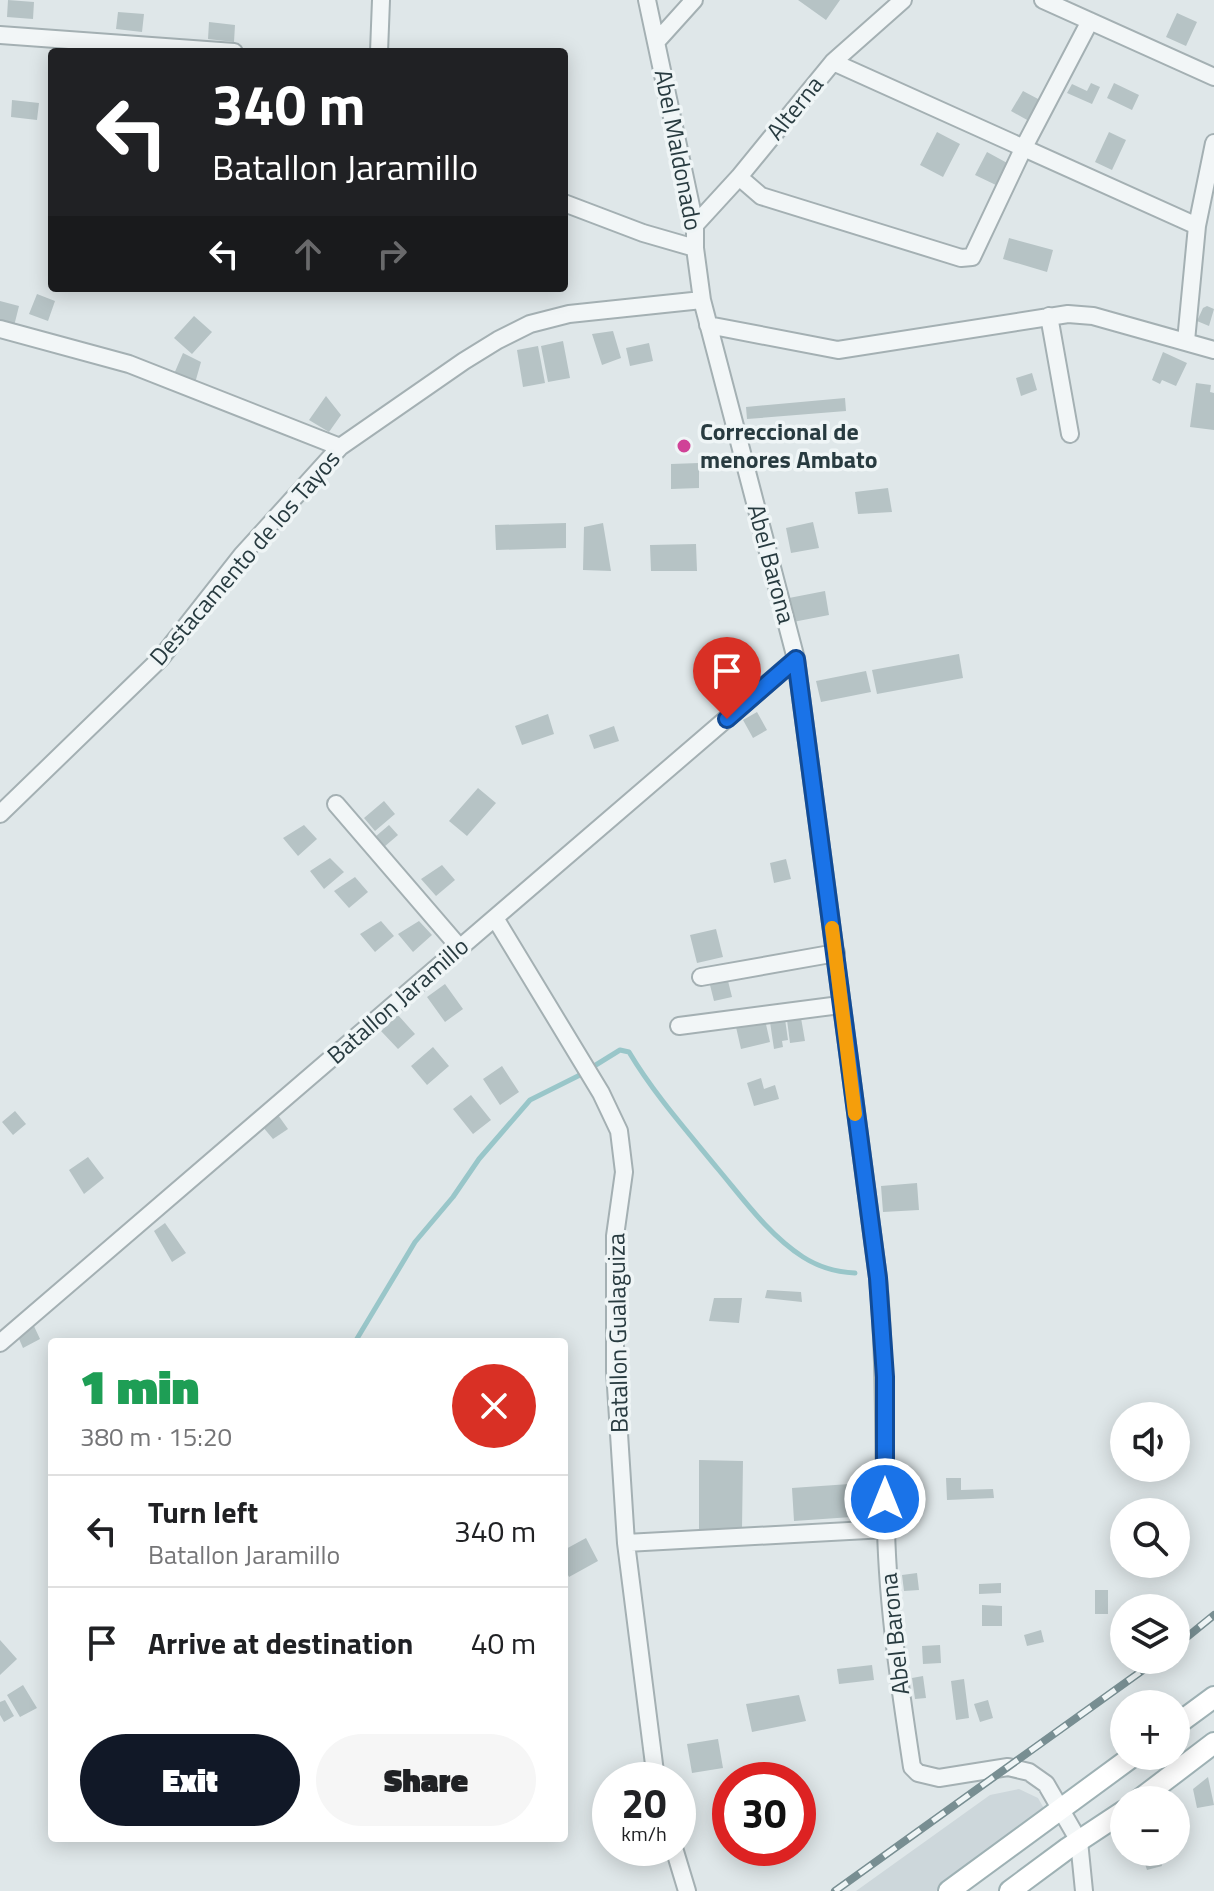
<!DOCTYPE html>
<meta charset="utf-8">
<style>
:root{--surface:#fff;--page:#f6f6f6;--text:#202124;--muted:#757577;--line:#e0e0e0;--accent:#111827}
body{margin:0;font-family:"Titillium Web",sans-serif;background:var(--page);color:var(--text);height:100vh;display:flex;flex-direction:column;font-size:30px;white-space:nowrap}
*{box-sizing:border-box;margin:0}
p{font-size:26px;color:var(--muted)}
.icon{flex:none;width:44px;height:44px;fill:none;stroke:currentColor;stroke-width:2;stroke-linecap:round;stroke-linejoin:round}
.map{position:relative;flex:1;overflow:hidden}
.panel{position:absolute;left:48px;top:1338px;width:520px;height:504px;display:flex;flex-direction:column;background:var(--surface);border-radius:8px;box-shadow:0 4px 20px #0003}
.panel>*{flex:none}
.hud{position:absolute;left:48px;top:48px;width:520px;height:244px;border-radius:8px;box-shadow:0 4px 20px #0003;background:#202124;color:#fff;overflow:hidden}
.tools{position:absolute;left:1110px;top:1402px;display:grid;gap:16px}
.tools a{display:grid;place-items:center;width:80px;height:80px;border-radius:50%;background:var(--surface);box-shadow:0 4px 20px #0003;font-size:40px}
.speed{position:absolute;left:592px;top:1762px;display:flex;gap:16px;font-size:40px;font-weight:700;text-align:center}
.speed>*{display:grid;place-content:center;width:104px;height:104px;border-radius:50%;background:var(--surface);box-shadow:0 4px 20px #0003;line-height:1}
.speed small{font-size:20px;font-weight:400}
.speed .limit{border:12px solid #d22;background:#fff;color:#111}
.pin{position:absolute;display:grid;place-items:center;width:68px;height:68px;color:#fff;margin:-82px -34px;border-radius:50% 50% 50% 0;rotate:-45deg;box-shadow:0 0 8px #0007}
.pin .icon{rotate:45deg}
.me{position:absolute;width:88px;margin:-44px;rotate:0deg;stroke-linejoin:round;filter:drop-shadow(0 0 6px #0008)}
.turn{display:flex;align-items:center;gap:28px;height:168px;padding:0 32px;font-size:36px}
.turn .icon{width:104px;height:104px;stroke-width:2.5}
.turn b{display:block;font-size:56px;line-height:68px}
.lanes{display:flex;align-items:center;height:76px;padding:0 32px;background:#0003;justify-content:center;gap:40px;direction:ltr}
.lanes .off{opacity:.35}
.round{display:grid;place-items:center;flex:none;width:84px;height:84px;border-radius:42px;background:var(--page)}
.headline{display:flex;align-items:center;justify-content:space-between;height:136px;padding:0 32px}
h1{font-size:48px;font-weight:800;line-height:60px;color:#1e9e55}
.action{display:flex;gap:16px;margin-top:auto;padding:16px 32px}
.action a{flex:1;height:92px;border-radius:48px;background:var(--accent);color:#fff;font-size:32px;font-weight:800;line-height:92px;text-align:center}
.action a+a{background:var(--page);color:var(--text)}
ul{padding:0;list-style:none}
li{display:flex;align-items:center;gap:24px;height:112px;padding:0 32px;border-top:2px solid var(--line)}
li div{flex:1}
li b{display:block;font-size:30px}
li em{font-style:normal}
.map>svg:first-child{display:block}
</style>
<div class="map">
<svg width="1214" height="1891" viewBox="0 0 1214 1891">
<rect width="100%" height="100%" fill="#dfe7e9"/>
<path fill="#cdd7db" d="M1019,1789L1038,1798L1046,1812L936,1891H856L990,1795Z"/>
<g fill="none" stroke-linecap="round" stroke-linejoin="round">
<path stroke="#99c6c9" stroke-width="5" d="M355,1342L415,1242L453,1197L479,1159L530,1100L578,1076L620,1050L629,1052C654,1094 687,1131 718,1169C744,1200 769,1235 803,1257C820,1268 836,1272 855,1273"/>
</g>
<path fill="#b6c3c5" d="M8,0L34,2L33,19L7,17Z
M798,0H840L826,20Z
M118,12L144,14L142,32L116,29Z
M1177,13L1197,22L1186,46L1166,37Z
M209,22L235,25L234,42L208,39Z
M1091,83L1100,87L1092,104L1067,93L1072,84L1087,91Z
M1114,83L1139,95L1132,110L1107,98Z
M1023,91L1040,100L1029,121L1011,111Z
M12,100L39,103L37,120L11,117Z
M937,132L960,144L943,177L920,165Z
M1109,132L1126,140L1112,170L1095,162Z
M987,152L1009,164L998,186L975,175Z
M1009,238L1053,250L1047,272L1003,259Z
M37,294L55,301L48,321L29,314Z
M0,301L19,306L14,326L0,321Z
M1207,306L1214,309L1209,326L1197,321L1203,308Z
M194,316L212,332L192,354L174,338Z
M613,331L621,358L602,365L592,334Z
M563,341L570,378L548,382L541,346Z
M649,343L653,361L630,366L626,348Z
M538,346L545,383L523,387L517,350Z
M1163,352L1187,363L1176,386L1162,380L1160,384L1152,380Z
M183,353L201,362L195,383L174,374Z
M1032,373L1037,390L1021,396L1016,378Z
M1196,383L1211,385L1210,392L1214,393V430L1190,427Z
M326,396L341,415L329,432L309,420Z
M845,398L846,411L747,419L746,407Z
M699,463V488L671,489V464Z
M888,488L892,512L858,514L855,492Z
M813,522L819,548L791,553L786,528Z
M566,523V548L496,550L495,525Z
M603,523L611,571L583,570L584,527Z
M696,544L697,571H651L650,545Z
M825,591L829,615L793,622L789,598Z
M959,654L963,678L877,694L872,670Z
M866,671L871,692L821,702L816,681Z
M757,712L767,730L753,738L743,720Z
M548,714L554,734L522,745L515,726Z
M614,726L619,741L594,749L589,735Z
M478,788L496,803L467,836L449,821Z
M384,801L395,814L375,831L364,818Z
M304,825L317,839L298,856L283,838Z
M389,825L398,835L384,847L375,837Z
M330,858L344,872L324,889L310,871Z
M786,859L791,879L774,883L770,863Z
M442,865L455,880L436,896L421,879Z
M355,877L368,892L349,908L334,891Z
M381,921L394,936L375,952L360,934Z
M419,921L432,935L413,952L398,934Z
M716,929L723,957L697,963L690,935Z
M728,981L732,997L714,1001L710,985Z
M445,984L463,1009L445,1022L427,997Z
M398,1015L415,1034L398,1049L381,1031Z
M801,1018L805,1041L790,1043L787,1020Z
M785,1019L788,1040L782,1041L783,1047L774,1049L770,1022Z
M765,1020L770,1042L741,1049L736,1027Z
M433,1047L449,1066L427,1085L411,1066Z
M502,1066L519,1092L500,1105L483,1079Z
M761,1078L764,1089L775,1085L779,1099L754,1106L747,1083Z
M471,1095L491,1120L473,1134L453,1109Z
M15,1111L26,1124L13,1135L2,1122Z
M278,1115L288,1129L273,1139L262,1126Z
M88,1157L104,1178L84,1194L69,1170Z
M917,1183L919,1210L883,1212L881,1186Z
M165,1223L186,1253L172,1262L154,1231Z
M767,1290L801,1292L802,1302L765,1298Z
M714,1298H742L739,1323L709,1321Z
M33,1324L40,1339L23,1348L16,1332Z
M699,1460L743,1461L742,1529H699Z
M946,1478H961V1490L993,1489L994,1498L947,1500Z
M864,1483L866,1516L794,1521L792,1488Z
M586,1538L598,1561L569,1577L564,1567V1550Z
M917,1573L919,1590L904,1591L902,1575Z
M1001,1583V1593L979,1594V1584Z
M1095,1590H1108V1614H1095Z
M982,1605L1002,1606V1626H982Z
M1124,1623V1657L1118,1658V1624Z
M1041,1630L1044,1642L1027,1646L1024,1635Z
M0,1640L17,1659L0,1675Z
M940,1645L941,1663L923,1664L922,1646Z
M872,1665L874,1680L839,1684L837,1669Z
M923,1676L926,1698L915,1699L912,1678Z
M964,1679L969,1718L956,1720L951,1681Z
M23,1685L37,1708L20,1717L7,1695Z
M799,1695L806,1721L752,1732L746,1704Z
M5,1700L14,1716L4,1722L0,1715V1702Z
M988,1700L993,1718L980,1722L974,1704Z
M718,1739L723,1768L692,1773L687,1744Z
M1208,1777L1214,1805L1197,1808L1193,1789Z
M1141,1852H1158L1162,1866L1147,1870Z"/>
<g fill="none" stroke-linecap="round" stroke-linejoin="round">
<defs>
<path id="minor" d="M647,0L695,225V248L702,300L796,659L878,1278C886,1362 883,1445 886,1529C888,1609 900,1688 912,1767L918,1773L939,1778L1008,1767L1029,1772L1046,1784L1079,1841L1084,1891
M1043,0L1214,77
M0,35L234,52
M657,41L694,0
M379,52L381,0
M833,62L1197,226
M739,177L761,196L961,258L972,257L1024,147L1090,21
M564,203L643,233L695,248
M695,225L739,177L833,62L903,0
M1049,316L1070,434
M708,325L838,350L1068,314L1093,316L1214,350
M0,329L129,364L340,447
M1186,341L1197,226L1214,143
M336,804L460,948
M0,814L161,658L242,555L340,447L464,361L498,340L530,324L569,314L702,300
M495,918L601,1093L619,1131L624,1172L615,1236V1371L626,1543L656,1780
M701,977L836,953
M679,1026L840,1005
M0,1343L796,659
M626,1543L886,1529
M674,1848L687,1891"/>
<path id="major" d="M1176,1725L1214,1697
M1139,1800L1214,1743
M949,1891L1133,1756
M1010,1891L1068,1848L1124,1811"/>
</defs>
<use href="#minor" stroke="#a4b0b3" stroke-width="20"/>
<use href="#major" stroke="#9eb1b4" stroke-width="24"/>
<use href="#minor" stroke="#f2f6f7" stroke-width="16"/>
<use href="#major" stroke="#fff" stroke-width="20"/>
<defs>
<path id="rail" d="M1176,1646L1214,1615
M835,1891L1157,1660"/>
</defs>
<use href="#rail" stroke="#788e92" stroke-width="8"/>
<use href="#rail" stroke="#eff5f6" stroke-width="5" stroke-dasharray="15" stroke-linecap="butt"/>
</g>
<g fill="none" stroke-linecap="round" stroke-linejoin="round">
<defs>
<path id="route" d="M727,719L796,659L878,1278L885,1377V1499"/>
</defs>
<use href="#route" stroke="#114b97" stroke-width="20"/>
<use href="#route" stroke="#1a73e8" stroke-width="14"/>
<path stroke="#f59e0b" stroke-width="14" d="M832,928L855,1114"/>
</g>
<circle fill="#d04297" stroke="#eff5f6" stroke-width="3" cx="684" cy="446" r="8"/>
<g text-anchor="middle" stroke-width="7" stroke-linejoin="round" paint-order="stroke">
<g font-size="24" fill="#283b40" stroke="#eff5f6">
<text transform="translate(795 108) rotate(-51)" y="8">Alterna</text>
<text transform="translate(678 150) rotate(79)" y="8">Abel Maldonado</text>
<text transform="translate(245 558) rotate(-49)" y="8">Destacamento de los Tayos</text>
<text transform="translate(771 564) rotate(75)" y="8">Abel Barona</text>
<text transform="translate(398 1001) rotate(-41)" y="8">Batallon Jaramillo</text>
<text transform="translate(618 1333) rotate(-91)" y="8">Batallon Gualaguiza</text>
<text transform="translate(895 1634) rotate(-96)" y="8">Abel Barona</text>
</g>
<g font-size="24" font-weight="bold" fill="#283b40" stroke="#eff5f6" text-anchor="start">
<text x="700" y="440">Correccional de<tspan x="700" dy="28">menores Ambato</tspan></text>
</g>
</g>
</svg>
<div class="tools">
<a><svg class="icon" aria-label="sound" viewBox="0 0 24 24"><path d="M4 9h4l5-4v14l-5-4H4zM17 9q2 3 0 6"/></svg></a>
<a><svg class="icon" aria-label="search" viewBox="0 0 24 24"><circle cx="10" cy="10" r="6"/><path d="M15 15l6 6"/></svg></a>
<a><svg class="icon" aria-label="layers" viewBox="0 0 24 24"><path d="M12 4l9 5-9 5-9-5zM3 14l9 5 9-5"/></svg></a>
<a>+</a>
<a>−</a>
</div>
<div class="speed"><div>20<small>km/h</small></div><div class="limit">30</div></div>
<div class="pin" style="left:727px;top:719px;background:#d93025"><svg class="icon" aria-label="arrive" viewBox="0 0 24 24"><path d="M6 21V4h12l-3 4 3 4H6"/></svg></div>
<svg class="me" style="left:885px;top:1499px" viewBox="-20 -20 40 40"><circle r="17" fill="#1a73e8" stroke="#fff" stroke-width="3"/><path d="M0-11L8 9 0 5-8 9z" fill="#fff"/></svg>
<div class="hud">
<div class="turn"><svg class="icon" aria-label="left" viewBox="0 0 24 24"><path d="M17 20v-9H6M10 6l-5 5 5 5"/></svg><div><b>340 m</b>Batallon Jaramillo</div></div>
<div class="lanes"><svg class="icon" aria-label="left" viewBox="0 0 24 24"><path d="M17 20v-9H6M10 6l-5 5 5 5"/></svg><svg class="icon off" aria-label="ahead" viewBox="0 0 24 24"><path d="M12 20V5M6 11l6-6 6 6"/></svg><svg class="icon off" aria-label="right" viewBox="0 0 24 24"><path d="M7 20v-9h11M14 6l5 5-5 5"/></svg></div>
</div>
<section class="panel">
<div class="headline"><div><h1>1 min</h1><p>380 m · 15:20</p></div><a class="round" style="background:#d93025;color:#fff"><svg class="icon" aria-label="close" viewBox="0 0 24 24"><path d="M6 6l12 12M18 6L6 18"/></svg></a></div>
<ul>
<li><svg class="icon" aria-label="left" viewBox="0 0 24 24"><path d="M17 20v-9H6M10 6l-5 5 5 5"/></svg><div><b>Turn left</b><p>Batallon Jaramillo</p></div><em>340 m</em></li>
<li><svg class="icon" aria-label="arrive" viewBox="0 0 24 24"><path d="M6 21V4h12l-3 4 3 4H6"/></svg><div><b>Arrive at destination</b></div><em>40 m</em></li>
</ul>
<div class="action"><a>Exit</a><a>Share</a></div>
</section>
</div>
